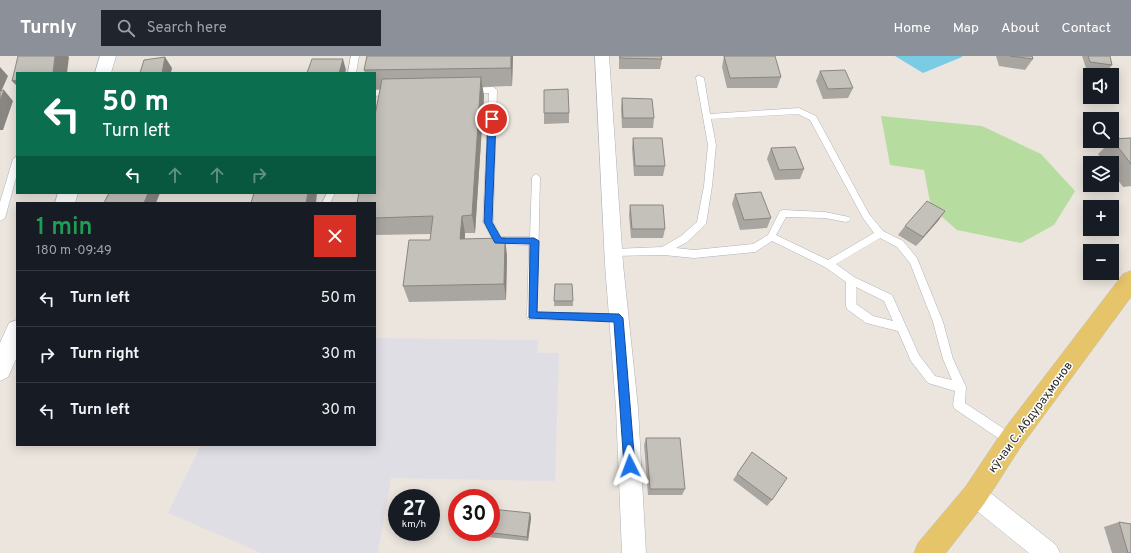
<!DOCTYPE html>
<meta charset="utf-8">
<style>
:root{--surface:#171b24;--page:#20242c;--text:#f1f3f6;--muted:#9ea1a6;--line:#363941;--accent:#8c9099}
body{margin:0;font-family:Overpass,sans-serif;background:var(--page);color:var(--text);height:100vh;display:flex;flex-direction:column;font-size:15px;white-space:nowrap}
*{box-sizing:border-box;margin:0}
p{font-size:13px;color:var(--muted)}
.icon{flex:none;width:22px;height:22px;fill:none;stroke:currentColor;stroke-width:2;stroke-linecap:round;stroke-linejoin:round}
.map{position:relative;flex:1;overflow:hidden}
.details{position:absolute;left:16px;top:146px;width:360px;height:244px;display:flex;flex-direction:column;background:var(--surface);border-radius:0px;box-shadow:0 2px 10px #0003}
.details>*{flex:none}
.banner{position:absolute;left:16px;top:16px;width:360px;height:122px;border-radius:0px;box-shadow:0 2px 10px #0003;background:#0b6e4f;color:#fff;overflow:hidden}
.tools{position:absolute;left:1083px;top:12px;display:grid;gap:8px}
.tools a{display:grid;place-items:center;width:36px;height:36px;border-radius:0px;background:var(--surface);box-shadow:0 2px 10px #0003;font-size:20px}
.speed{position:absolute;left:388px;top:433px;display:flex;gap:8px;font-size:20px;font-weight:700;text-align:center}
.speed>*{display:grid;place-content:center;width:52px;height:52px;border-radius:50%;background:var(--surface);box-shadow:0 2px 10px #0003;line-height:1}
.speed small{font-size:10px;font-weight:400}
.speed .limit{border:6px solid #d22;background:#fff;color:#111}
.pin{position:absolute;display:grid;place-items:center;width:34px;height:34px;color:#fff;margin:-17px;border:2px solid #fff;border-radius:50%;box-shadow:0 1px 4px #0007}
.me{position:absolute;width:44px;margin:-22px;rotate:357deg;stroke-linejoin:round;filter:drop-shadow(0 0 3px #0008)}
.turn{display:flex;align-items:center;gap:14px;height:84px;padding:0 20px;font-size:18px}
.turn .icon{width:52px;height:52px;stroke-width:2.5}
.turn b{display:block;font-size:28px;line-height:34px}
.lanes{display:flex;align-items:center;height:38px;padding:0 20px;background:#0003;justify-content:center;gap:20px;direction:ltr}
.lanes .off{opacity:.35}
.round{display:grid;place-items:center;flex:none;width:42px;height:42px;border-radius:0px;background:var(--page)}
.overview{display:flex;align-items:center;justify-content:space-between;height:68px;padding:0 20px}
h1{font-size:24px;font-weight:600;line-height:30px;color:#1e9e55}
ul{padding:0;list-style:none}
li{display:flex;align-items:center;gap:12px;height:56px;padding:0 20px;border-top:1px solid var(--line)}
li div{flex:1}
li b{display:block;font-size:15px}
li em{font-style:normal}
header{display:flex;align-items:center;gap:24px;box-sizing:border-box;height:56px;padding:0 20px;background:var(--accent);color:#fff}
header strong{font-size:19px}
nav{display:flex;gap:22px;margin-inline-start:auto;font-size:14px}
.search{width:280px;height:36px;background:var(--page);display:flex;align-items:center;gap:10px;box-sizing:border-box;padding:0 14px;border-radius:0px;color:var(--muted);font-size:15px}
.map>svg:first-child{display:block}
</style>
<header>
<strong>Turnly</strong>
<div class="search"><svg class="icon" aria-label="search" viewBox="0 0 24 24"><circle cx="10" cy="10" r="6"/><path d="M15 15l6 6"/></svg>Search here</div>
<nav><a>Home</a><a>Map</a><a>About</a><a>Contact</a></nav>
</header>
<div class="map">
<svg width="1131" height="497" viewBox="0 0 1131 497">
<rect width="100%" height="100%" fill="#ebe5de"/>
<path fill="#e0dee5" d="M375,282L538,284L537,297H559L555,425L391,422L378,497H261L168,457L201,389H375Z"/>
<path fill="#b6dd9f" d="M881,60L982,70L1041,98L1075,135L1054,169L1021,187L957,174L931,151L924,114L890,109Z"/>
<path fill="#7acce4" d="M895,0H962V1L923,17Z"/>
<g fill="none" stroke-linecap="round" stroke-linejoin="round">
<defs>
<path id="lane" d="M351,0H359L356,17H348Z
M697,20H700L704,22L710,58L799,52L816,60L869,158L883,175L903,185L917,202L943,266L953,303L966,331L965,347L1015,380L1017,384L1015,388L1011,389L1007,388L955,353L953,349L955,335L928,327L911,305L898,275L866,267L847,253L846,250V226L825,211L772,185L755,196L694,202L664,199L611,200L609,197L614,193L662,191L681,180L697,166L704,130L708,89L696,22ZM798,58L810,64L863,162L874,177L828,204L776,179L786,161L825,162L846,166L849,165L851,163L849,161L825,156L783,154L780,155L768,179L753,188L694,194L676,192L687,186L706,168L712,130L716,89L711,63ZM880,182L897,191L910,207L933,266L943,303L952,324L935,320L919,299L892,239L854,221L836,208ZM856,231L884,245L893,265L873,260L856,248Z
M493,31L497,34L493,166L501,181H530L532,121L536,118L540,121L537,256L619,258L623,259L624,262L623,265L619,266L528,263L527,260L529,189L495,188L483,166L489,37L470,38L466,35L470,32Z
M392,33L396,36L395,38L375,40V34Z
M17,100V118L5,162L0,165V146L13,103Z
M327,137H335L330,147H322Z"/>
<path id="street" d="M595,0H609L623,208L638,352L646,497H622L616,352L605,208Z
M975,428L983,431L1056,489L1060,497H1029L967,447L964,439L967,431Z"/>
<path id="secondary" d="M100,0H116L111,17H95Z
M58,137H78L75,147H55Z
M17,264V301L8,321L0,325V287L9,267Z"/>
<path id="primary" d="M1131,215V241L1020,392L984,448L946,497H914L918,487L966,430L1002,376L1123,218Z"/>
</defs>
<use href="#lane" stroke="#afb1ba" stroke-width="1"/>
<use href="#street" stroke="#afb1ba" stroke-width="1"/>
<use href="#secondary" stroke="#afb1ba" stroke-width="1"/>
<use href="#primary" stroke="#c4c4c4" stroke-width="1"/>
<use href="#lane" fill="#fff" fill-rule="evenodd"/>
<use href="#street" fill="#fff" fill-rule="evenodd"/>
<use href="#secondary" fill="#fff" fill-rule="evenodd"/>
<use href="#primary" fill="#e5c46a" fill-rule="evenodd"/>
</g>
<path fill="#a9a5a0" d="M513,0L512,30L482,31L484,40L475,177H465V183L507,199L506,244L409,246L403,230L430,184L431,178L375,179V147L380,33H375V17H365L364,14Z
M619,0H661L662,3L660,13H619Z
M724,0L781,21L777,32H727L722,11Z
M996,0H1032L1033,3L1025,14L999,10Z
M1082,0H1110L1112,9L1108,14L1086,12Z
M820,15L853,32L848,42L823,43L816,25Z
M544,34L569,57V67L544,68Z
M622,42L654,62L653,72H622L621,53Z
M633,82L665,110L663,120H634L632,92Z
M1131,82V130L1123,131L1112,116V107H1105L1098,98L1111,85H1112V83Z
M771,92L804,113L800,123L775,124L767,103Z
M735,138L771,162L767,172L740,174L732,148Z
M630,149L665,173L663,182H631L629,159Z
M945,155L938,165L916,190L898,179L905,170Z
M555,228H572L573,250H554Z
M646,382L685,433L682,439H648L644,389Z
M752,396L772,444L767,450L733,424Z
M530,457L531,462L528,485L487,481L485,476Z
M1119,466L1131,497H1112L1104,471Z"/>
<path fill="#898682" d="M55,0H68L69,1L67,17H53Z
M511,0H513L512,30L511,12Z
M165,1L172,12L171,17H162Z
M343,3L346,14L345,17H339Z
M0,11L8,20L0,38Z
M481,21L484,40L475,177L472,159Z
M17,24V30L12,25Z
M4,34L13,45L3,74H0V44Z
M148,137H160L156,147H144Z
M308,137H317L316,147H306Z
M945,155L938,165L916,190L923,181Z
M462,160L465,177L464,200L460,183Z
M505,182L507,199L506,244L504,228Z
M530,457L531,462L528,485L527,481Z"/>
<path fill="#c4c0ba" stroke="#898682" d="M18,0H55L53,17H17V24L12,25Z
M367,0H511V12L364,14Z
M620,0H661L662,3L620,2Z
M724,0H775L781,21L730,22Z
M1010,0H1032L1033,3Z
M1088,0H1110L1112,9L1090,6Z
M165,1L162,17H140L144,4Z
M312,3H343L339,17H307Z
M845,14L853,32L828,33L820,15Z
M481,21L472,159L462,160L460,183L505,182L504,228L403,230L409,184H430L433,160L375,162V147H357L359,137H375V59L382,23Z
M568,33L569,57H544V34Z
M4,34L0,44V35Z
M622,42L652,43L654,62H623Z
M633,82H662L665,110H635Z
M1131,82V108L1112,83Z
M795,91L804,113L779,114L771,92Z
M761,136L771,162L744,164L735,138Z
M109,137H148L144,147H104Z
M254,137H308L306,147H251Z
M927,145L945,155L923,181L905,170Z
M630,149H663L665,173H632Z
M555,228H572L573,245H554Z
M646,382H680L685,433H650Z
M752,396L787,422L772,444L737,418Z
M491,453L530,457L527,481L485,476H491Z
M1119,466L1131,468V497H1128Z"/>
<path fill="#1a73e8" stroke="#114b97" d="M492,61L496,63L492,166L501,182H534L539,185L537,256L619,258L623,262L635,410L633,413L630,415L626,413L624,410L614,266L529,262L530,188L495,187L484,166L488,63Z"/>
<g text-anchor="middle" stroke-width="3" stroke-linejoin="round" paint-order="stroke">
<g font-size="12" fill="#2b2b2b" stroke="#fff">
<text transform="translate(1030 361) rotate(-54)" y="4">кӯчаи С. Абдураҳмонов</text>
</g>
</g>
</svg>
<div class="tools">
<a><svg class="icon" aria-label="sound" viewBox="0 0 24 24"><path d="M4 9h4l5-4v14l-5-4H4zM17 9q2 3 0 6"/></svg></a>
<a><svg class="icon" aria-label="search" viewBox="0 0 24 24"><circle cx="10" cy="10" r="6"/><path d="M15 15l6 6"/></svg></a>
<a><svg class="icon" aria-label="layers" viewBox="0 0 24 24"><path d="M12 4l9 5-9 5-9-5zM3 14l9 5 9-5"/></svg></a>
<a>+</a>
<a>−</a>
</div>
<div class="speed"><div>27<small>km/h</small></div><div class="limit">30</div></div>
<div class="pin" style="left:492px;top:63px;background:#d93025"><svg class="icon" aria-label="arrive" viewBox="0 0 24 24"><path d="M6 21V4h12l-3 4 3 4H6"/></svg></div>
<svg class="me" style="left:630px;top:410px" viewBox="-20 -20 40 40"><path d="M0-17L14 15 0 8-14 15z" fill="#1a73e8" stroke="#fff" stroke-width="4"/></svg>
<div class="banner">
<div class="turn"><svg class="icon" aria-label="left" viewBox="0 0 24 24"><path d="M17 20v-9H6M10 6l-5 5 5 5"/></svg><div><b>50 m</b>Turn left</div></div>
<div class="lanes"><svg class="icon" aria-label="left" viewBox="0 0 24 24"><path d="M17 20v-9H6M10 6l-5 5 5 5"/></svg><svg class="icon off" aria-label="ahead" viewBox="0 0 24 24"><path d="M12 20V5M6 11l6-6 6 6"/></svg><svg class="icon off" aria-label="ahead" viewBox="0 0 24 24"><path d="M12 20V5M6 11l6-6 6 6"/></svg><svg class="icon off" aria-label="right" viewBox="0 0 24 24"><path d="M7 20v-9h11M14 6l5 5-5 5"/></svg></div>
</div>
<section class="details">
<div class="overview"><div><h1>1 min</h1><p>180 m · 09:49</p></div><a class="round" style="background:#d93025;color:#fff"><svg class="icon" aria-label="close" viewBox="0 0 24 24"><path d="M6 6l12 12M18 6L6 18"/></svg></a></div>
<ul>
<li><svg class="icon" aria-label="left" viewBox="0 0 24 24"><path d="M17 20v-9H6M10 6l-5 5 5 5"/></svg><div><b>Turn left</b></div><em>50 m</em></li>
<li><svg class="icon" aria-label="right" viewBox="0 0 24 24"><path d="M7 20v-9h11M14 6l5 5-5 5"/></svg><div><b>Turn right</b></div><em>30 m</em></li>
<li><svg class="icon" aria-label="left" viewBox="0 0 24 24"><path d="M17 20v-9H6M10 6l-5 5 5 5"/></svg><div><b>Turn left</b></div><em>30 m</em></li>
</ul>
</section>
</div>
